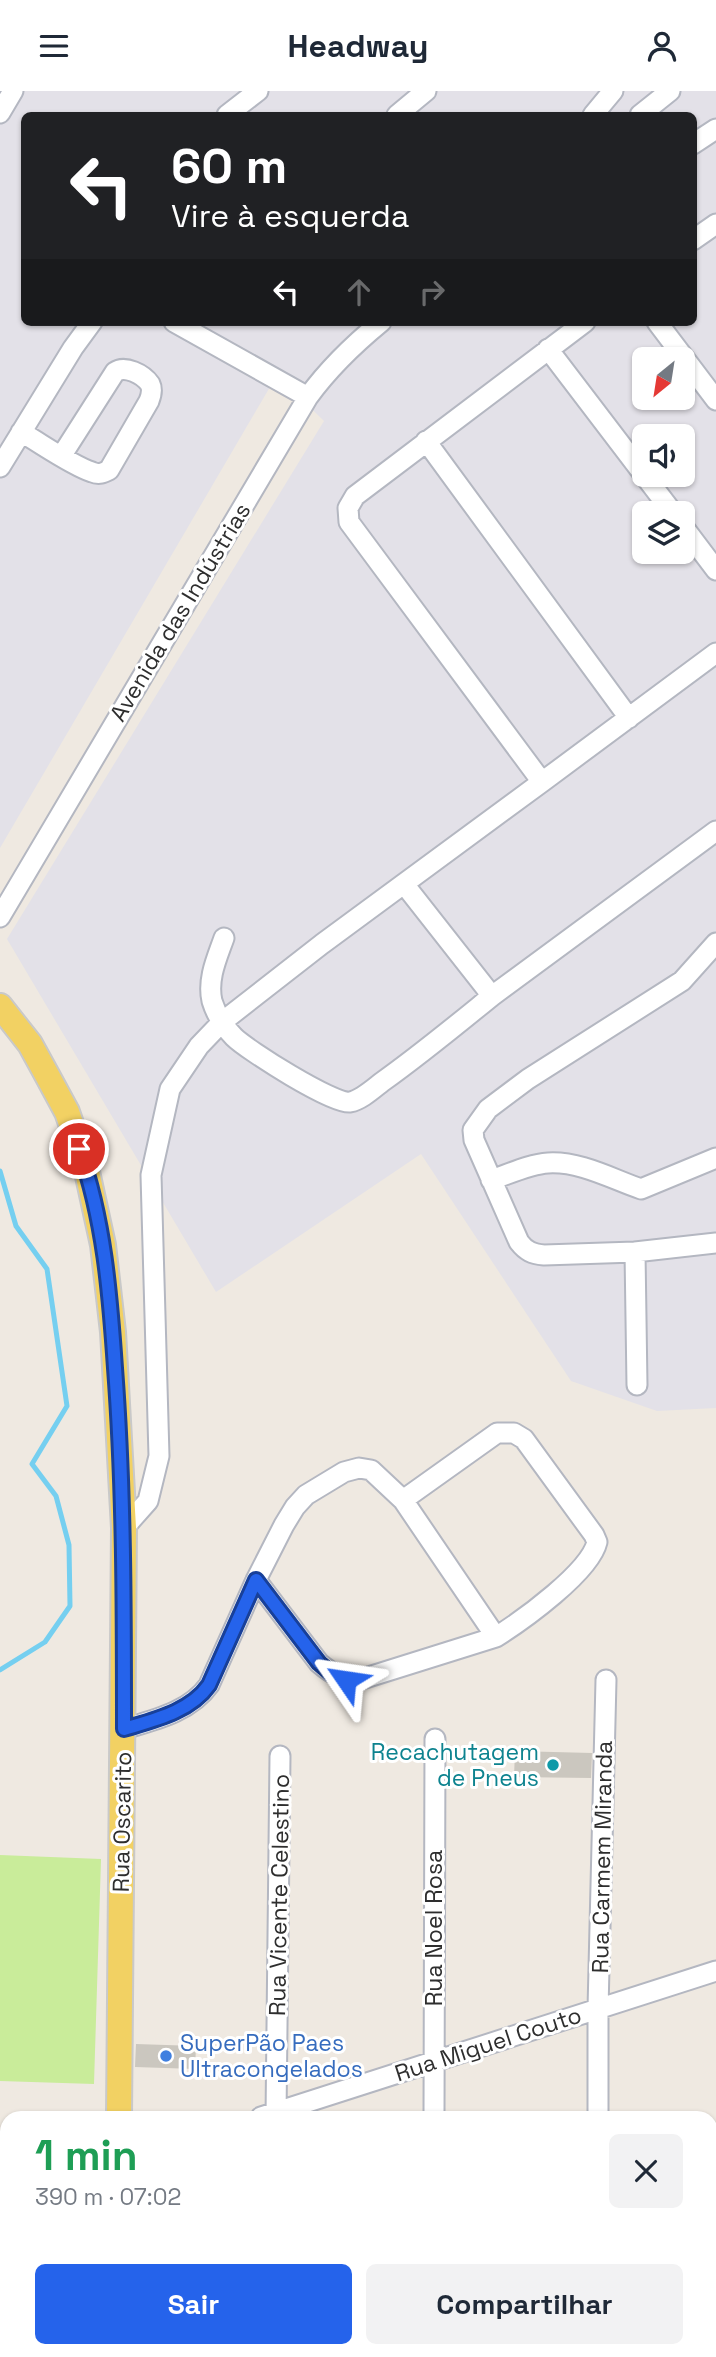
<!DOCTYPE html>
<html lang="pt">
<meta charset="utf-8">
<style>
:root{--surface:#fff;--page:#f2f2f3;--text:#1f2937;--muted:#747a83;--accent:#2563eb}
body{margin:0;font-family:"Space Grotesk",sans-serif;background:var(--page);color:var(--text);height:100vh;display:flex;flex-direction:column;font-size:26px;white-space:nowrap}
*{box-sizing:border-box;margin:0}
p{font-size:23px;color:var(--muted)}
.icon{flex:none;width:38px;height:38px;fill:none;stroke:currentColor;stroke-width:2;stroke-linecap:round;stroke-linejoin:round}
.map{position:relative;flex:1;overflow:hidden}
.panel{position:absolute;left:0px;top:2020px;width:718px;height:247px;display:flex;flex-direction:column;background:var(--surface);border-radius:21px 21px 0 0;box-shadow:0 2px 5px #0004}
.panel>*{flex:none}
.hud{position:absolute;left:21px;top:21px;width:676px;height:214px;border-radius:10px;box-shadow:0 2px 5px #0004;background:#202124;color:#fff;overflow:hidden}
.needle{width:46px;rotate:210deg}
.buttons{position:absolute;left:632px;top:256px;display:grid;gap:14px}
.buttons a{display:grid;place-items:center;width:63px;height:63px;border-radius:10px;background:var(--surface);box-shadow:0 2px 5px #0004;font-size:35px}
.pin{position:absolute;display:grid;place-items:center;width:60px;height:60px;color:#fff;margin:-30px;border:4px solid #fff;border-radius:50%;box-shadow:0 2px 7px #0007}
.me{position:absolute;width:77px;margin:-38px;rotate:302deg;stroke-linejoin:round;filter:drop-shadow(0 0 5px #0008)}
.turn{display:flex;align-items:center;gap:24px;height:147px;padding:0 35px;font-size:32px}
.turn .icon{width:91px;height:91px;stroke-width:2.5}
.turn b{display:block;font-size:49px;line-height:60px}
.lanes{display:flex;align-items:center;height:66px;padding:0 35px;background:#0003;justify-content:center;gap:35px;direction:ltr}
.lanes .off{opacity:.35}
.round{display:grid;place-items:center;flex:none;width:74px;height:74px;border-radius:10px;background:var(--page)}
.head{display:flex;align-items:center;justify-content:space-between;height:119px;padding:0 35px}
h1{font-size:42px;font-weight:700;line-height:52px;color:#1e9e55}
.button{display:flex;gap:14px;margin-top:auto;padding:14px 35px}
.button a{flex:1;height:80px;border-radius:10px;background:var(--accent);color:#fff;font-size:28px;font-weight:700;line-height:80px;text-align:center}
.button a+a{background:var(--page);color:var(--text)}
header{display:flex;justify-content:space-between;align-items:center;height:91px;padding:0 35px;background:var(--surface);font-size:32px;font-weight:700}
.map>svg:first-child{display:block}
</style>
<header><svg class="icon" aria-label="menu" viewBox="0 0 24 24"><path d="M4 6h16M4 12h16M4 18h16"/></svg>Headway<svg class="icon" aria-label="person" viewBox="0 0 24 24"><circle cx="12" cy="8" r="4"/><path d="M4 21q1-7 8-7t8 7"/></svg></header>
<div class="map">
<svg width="716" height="2266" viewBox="0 0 716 2266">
<rect width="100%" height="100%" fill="#efe9e1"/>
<path fill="#e3e1e8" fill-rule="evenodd" d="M0,0H716V1317L657,1320L571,1290L421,1063L216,1201L7,848L324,330L277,284L0,757ZM24,24H693V231H24ZM644,268H682V306H644ZM644,345H682V383H644ZM644,422H682V460H644Z"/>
<path fill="#c9ec9a" d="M0,1764L101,1768L94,1993L0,1990Z"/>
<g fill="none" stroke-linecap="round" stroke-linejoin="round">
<path stroke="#75cff0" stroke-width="5" d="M0,1080L16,1135L47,1178L67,1315L32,1373L56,1405L69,1454L70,1515L45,1551L0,1579"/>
</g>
<path fill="#cbc7bf" d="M515,1660L592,1662L591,1687L514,1686Z
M136,1953L196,1955L195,1978L135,1976Z"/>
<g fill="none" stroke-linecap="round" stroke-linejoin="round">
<defs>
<path id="minor" d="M0,22L13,0
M227,24L258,0
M397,24L426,0
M593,24L613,0
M640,24L670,0
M693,53L716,38
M693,149L716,133
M174,231L308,306
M657,231L716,309
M548,258L673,422
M21,341C42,353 71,374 92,381C99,384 103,382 109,379L149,310C151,305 153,299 150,293C143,283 125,274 115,281L62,364
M426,350L629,627
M0,376L73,257L92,231
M682,434L716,479
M542,691L716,562
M404,793L492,905L716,740
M0,826L308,306C329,277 353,254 381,231
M224,847C217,867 207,888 212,910C216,923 224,936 234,946C247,959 334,1014 350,1011C361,1009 373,998 382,991C420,964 455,935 492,905
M491,1089C509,1083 530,1073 548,1072C580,1070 612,1088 641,1098L716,1067
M635,1161L544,1164C532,1163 526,1160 519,1151L474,1049L473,1039L488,1018L528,988L682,890L716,852
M637,1294L635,1161L716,1152
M403,1409L496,1546
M124,1437L148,1410L159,1365L151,1084L170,998L199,955L222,931L322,853L542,691L349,431L348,417L355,405L585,231
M124,1638C154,1629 190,1621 209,1594L256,1489L284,1434L295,1416L306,1404L344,1381L359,1377L371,1379L403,1409L497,1342H514L524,1348L594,1444L597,1451C590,1481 523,1529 496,1546L362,1588C343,1589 333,1584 319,1572L256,1489
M261,2026L716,1880
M276,2026L280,1665
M434,2026L435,1648
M598,2026V1918L606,1589
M710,2243L716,2242
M599,2259V2266
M276,2266V2259
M432,2266V2259
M497,2266L528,2259"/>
<path id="major" d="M0,915L30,953L47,984L67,1021L86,1076L103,1154L113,1241L124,1437L119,2026
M118,2266V2259"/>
</defs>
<use href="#minor" stroke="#b4b7c1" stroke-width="23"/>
<use href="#major" stroke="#c9c9c9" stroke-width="28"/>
<path stroke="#c9c9c9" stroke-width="2.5" stroke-dasharray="5 3.5" stroke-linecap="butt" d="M0,2092L7,2095
M0,2106L7,2108"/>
<use href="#minor" stroke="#fff" stroke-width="19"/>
<use href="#major" stroke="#f2d163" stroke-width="24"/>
</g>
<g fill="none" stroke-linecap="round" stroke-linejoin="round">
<defs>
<path id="route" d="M79,1058C104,1128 110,1203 115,1277C124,1397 124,1517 124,1638C154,1629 190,1621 209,1594L256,1489L319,1572L332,1583L346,1589"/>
</defs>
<use href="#route" stroke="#184099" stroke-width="18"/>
<use href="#route" stroke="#2563eb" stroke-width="12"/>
</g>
<circle fill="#0f9aa8" stroke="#fff" stroke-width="2.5" cx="553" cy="1674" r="7"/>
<circle fill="#3f7fe0" stroke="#fff" stroke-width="2.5" cx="166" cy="1965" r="7"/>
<g text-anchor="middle" stroke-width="6" stroke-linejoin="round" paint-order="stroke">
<g font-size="23" fill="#2e2e2e" stroke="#fff">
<text transform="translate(180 521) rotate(-59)" y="8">Avenida das Indústrias</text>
<text transform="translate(122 1731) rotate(-89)" y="8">Rua Oscarito</text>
<text transform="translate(602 1766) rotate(-89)" y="8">Rua Carmem Miranda</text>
<text transform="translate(279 1804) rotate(-89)" y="8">Rua Vicente Celestino</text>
<text transform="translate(434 1837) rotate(-90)" y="8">Rua Noel Rosa</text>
<text transform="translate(488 1953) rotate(-18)" y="8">Rua Miguel Couto</text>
</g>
<g font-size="23" fill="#0d838f" stroke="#fff" text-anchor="end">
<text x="539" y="1669">Recachutagem<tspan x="539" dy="26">de Pneus</tspan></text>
</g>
<g font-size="23" fill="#366cbe" stroke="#fff" text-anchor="start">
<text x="180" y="1960">SuperPão Paes<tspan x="180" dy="26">Ultracongelados</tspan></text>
</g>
</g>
</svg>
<div class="buttons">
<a><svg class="needle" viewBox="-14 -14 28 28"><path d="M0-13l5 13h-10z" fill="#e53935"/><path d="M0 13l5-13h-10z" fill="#747a83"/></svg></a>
<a><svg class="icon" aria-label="sound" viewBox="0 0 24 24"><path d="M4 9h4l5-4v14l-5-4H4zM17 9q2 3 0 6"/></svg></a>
<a><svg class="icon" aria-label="layers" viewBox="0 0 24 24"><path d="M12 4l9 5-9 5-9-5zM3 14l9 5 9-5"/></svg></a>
</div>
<div class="pin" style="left:79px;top:1058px;background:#d93025"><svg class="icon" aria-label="arrive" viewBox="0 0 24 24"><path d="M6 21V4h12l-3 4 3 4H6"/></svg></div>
<svg class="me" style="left:346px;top:1589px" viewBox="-20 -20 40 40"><path d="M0-17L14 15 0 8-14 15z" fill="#2563eb" stroke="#fff" stroke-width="4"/></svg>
<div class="hud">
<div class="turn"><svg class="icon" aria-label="left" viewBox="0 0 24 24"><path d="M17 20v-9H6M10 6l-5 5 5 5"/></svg><div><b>60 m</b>Vire à esquerda</div></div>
<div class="lanes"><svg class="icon" aria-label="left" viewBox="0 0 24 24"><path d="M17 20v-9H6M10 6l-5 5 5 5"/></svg><svg class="icon off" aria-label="ahead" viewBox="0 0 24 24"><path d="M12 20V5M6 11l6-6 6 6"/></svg><svg class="icon off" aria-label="right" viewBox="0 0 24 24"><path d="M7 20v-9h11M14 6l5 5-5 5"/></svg></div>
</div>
<section class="panel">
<div class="head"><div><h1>1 min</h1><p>390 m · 07:02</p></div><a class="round"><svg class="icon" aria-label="close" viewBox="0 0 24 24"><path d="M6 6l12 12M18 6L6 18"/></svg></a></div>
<div class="button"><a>Sair</a><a>Compartilhar</a></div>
</section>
</div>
